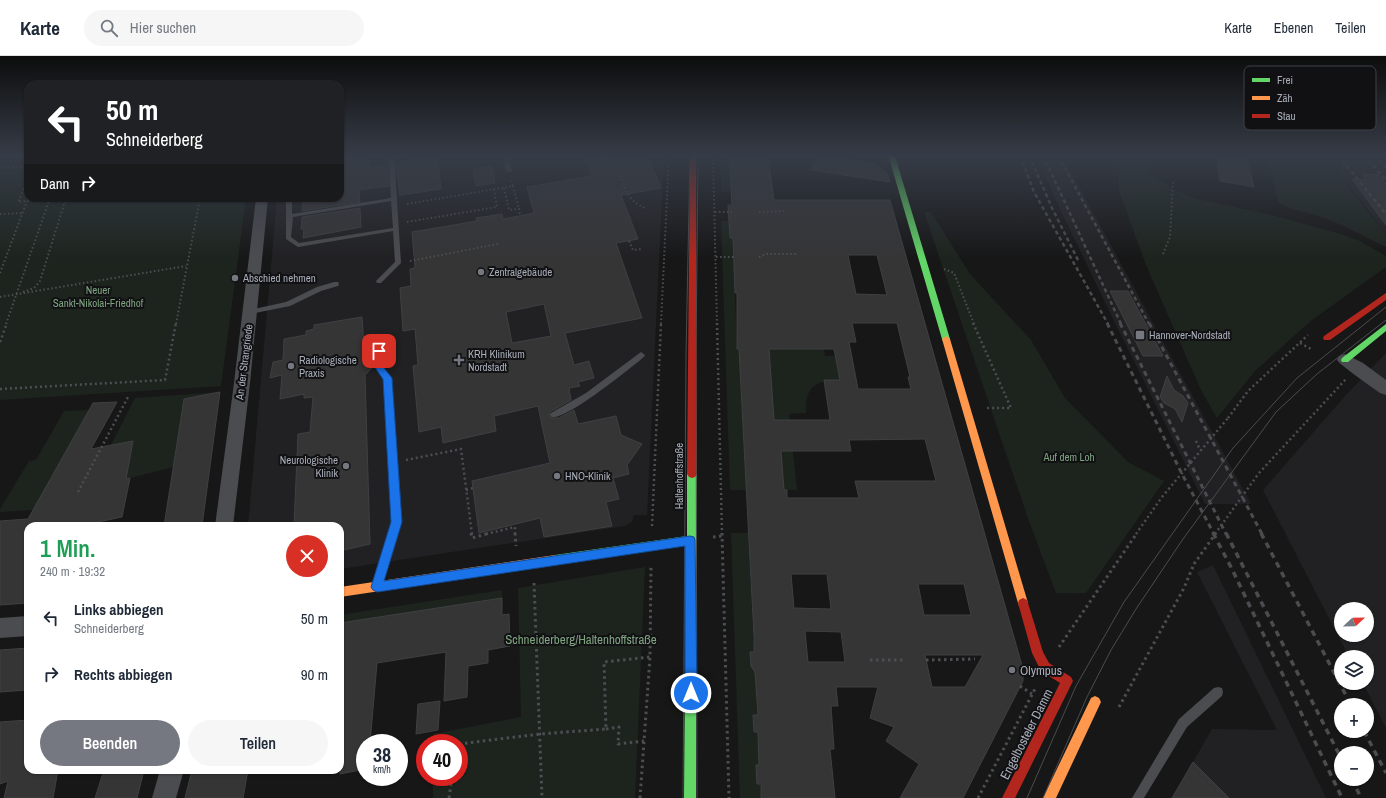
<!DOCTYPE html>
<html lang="de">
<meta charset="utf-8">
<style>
:root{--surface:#fff;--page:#f6f6f7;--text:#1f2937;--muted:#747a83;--line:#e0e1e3;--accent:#757880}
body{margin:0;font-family:"Archivo Narrow",sans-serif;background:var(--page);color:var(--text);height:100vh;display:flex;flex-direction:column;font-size:15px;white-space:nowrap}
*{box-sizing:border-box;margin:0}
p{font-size:13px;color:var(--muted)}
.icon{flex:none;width:22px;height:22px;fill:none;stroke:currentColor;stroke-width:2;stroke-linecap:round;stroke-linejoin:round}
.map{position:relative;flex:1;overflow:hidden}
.side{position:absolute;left:24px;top:466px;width:320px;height:252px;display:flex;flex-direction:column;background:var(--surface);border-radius:12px;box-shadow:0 1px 3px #0004}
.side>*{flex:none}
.hud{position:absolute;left:24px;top:24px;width:320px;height:122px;border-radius:12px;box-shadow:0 1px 3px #0004;background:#202124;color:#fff;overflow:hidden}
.needle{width:26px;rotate:68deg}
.controls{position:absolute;left:1334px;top:546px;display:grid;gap:8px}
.controls a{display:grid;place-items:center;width:40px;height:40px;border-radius:50%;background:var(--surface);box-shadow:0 1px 3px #0004;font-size:20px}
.speed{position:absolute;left:356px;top:678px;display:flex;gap:8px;font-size:20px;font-weight:700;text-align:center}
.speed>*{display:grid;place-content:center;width:52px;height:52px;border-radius:50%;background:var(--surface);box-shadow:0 1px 3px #0004;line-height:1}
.speed small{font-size:10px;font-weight:400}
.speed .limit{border:6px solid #d22;background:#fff;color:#111}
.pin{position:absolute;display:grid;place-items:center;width:34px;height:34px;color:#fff;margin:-17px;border-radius:8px;box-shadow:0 2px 6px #0006}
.me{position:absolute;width:44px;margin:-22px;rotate:0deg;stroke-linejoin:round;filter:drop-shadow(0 0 3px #0008)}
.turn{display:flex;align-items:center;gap:14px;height:84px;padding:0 16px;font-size:18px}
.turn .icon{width:52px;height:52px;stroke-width:2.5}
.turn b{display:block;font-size:28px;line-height:34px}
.then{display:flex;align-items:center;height:38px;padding:0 16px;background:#0003;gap:8px;font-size:15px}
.round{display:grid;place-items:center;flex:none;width:42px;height:42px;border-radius:21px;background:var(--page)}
.head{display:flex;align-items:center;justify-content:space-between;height:68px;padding:0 16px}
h1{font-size:24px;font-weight:600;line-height:30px;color:#1e9e55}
.primary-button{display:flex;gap:8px;margin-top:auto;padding:8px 16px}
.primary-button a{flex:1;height:46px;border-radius:24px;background:var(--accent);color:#fff;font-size:16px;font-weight:600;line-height:46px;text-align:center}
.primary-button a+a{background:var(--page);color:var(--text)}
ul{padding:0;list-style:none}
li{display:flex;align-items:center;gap:12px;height:56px;padding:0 16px}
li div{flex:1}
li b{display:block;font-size:15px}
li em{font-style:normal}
header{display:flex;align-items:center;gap:24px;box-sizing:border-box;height:56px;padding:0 20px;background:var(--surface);border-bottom:1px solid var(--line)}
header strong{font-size:19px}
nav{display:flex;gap:22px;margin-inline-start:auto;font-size:14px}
.search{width:280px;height:36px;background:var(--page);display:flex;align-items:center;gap:10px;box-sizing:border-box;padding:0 14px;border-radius:22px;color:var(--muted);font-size:15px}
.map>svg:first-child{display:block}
</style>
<header>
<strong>Karte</strong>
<div class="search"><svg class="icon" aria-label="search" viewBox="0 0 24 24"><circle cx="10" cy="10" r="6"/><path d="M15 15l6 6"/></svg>Hier suchen</div>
<nav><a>Karte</a><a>Ebenen</a><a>Teilen</a></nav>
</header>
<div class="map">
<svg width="1386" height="742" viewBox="0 0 1386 742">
<rect width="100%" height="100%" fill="#171717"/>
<path fill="#212123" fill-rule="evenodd" d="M340,99H664L647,459H634L632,466L625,470L340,513V470H248L277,142H340Z
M1036,99H1062L1251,448H1205L1113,263L1060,153Z
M1323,99H1386V178L1359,142Z
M1386,297V672L1363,627H1367V601H1349L1263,434L1345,340ZM1341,553H1367V579H1341Z
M1213,509L1326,742H1229L1193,706L1212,673L1277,674L1197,516Z"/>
<path fill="#1d241e" d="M0,99H28V142H246L221,330L0,344Z
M1119,99H1135L1153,120L1173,133L1194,142L1275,160L1337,177L1358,184L1386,200V211L1312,264L1255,315L1217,362L1201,334L1146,209L1119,135Z
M1264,99H1323L1386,178V191C1365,181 1344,169 1322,161C1307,156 1292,155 1278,146C1275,133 1271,109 1264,99Z
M720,100H729L730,136H721Z
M924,156H931L970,218L1031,284L1065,342L1128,406L1164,425L1086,537H1056L1029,465Z
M721,165H733V175H729V182H733L737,293H739L746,434H730Z
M768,291L782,293H824L825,300H835L840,324C815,324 805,331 806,357L789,358L797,434H782L776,386Z
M220,336L184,343L174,411L126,423L133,385L111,389L135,342Z
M89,354L42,438L79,451L0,456V453L29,405L36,404L64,355Z
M731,477H748L754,596H750L755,613L757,656V659H753L754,676H758L760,709L756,710L757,728H760L761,742H740Z
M645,511L635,742H433V721H459V687H433V678L521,661L518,532Z
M502,534V542L340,567V559Z"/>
<path fill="#353536" stroke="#3f4043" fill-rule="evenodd" d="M355,99H369V112L387,109L389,130L359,134L360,146L302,155L303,142H340V101Z
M405,99H437L441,133L400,139L396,108L406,106Z
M584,99H647L661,132L621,139L638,183L616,187L642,262L565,277L574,309L589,305L594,322L578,326L580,330L569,332L571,344L550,356L549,360L551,362H559L574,354L578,368L616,360L621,379L642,388L627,409L629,418L613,422L619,443L606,446L612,470L544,481L540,462L479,477L472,425L550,407L538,350L494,360L496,375L443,387L441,371L419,376L413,310L418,309L415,273L403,275L400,232L411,230L410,213L415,212L412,176L477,165L476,162L502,158L503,163L534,157L527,131L592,120ZM544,248L551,280L512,287L506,256Z
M729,99H768L774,144H890L1023,613V625L963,742H900L919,708L886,685L894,671L870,662L878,631H836L838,650H831L834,693H830L835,742H761V728H757L756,709H759L758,676H754L753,659H758L755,616L751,610L750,596H754V581L739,293H737V237H735L733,182H730L728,149H732ZM848,199H877L887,239L856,238ZM852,267H897L910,321H908L911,333H858L849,286H856ZM769,293H834L840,324H824L830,364H774ZM925,383L936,425H855L859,442H787V434H784L781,395H851L849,384ZM791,518H827L831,553L794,552ZM918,528H964L971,559H924ZM805,575L841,576L845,606H808ZM925,599H983L965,631H932Z
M816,99L873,107L887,117L890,126L811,114Z
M1216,99H1246L1254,131L1220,125Z
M492,110L495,127L476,130L473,113Z
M1363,118L1379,119L1386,128V169L1352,123L1366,124Z
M360,152L361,171L303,182L304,173H301L302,161Z
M1110,235H1128L1163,300H1143Z
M362,261L364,292L368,291V307L374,310L365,319L370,488L340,495V470H294L298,378L310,376L313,341L304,342V338L280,343L282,319L270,322L273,306L283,304L284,283L306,279V275L314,273V269Z
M1167,320L1174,334L1183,340L1188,347L1182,366L1175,353L1164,347L1160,341Z
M220,336L202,470H164L184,343Z
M117,346L91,393L133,385L126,423L130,422L122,461L93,467L91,470H28V547L0,549V465L28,463L93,347Z
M502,542V559L509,558L510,590L488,594V607L468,610L467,641L444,645L446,596L377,607L370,687H365V690H362L360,714L340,718V567Z
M28,592V634L0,636V594Z
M440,645L438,674L416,678L418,648Z
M28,664V714H58L53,742H4L8,725L0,728V666Z
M1193,706L1229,742H1172Z
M104,714H144L137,742H95Z
M192,714H248L243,742H185Z"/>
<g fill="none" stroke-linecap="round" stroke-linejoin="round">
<path stroke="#4d4e52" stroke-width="2" stroke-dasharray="1.5 2.5" stroke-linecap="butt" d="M713,99L717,268
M602,100C631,113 614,139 645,152
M0,102L28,100
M0,112L28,111
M513,130L519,153
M28,132L24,133L18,146L46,142
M504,132L509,154L519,153L520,160
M65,146L90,142
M407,148L513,130L511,125
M715,156H732
M759,156L786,155
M0,158L23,157
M407,166L497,151L494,133
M629,185L633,194L642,193
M1163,198L1170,181L1173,125
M716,201H734
M759,201L766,198H796
M410,205L498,188
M944,213L954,217L974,268
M0,217L27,145
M23,236L34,232L40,225L66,142
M0,241L186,210
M6,268L50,142
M176,268L200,142
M661,268L669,99"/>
<path stroke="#4d4e52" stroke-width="2.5" stroke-dasharray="2 3" stroke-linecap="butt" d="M717,267L722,478
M973,267L1011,352H987
M0,286L7,267
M1300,287L1311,293
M0,333L165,324L176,267
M1228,362L1248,335L1308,279
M1196,385L1200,394
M406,404L461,393L472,478
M1259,417L1346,323
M466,434L473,432
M78,436L129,339
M652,470L661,267
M486,478L515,471V478
M1136,478L1162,441"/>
<path stroke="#4d4e52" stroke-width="3" stroke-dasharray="2.5 3.5" stroke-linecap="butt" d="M471,477L472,482L490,477
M515,477L516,490
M722,477L729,742
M713,481L722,480
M534,527L542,742
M1059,591L1137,477
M870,604H906
M926,604L975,603
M1020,630L1032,638
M1119,651L1184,532L1194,508
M606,673L619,671L618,688L644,685
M459,688L540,678L606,673L604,606L650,601
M449,742L452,721
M640,742L650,601L651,509
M978,742L1036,631"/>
<path fill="#4b4c50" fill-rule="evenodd" d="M388,99H394L401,207L381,227H377L376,225L395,206L393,175L298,191L286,183V142H292V158L391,142ZM391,145L393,172L299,187L291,181L293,161Z
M502,99H508L512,115L511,116L506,115Z
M334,226H338L339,228L338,230L321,235L290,250L250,258L246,256L250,254L286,246L317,231Z
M379,292L383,295L384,312L391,322L401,466L383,528L381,531L378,532L375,531L373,528L393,466L383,323L376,313L375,295Z
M641,296L645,299L644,301C630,312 566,365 551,361L550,359L551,357L586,337Z
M1218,631L1222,632L1223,636L1222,640L1187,671L1144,742H1132L1179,663L1214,632Z"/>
<path fill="#4b4c50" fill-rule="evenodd" d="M256,142H268L250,327L233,470H215L234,327Z
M1345,298L1363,307L1386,324V339L1380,337C1372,331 1341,310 1337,304L1339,300Z
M28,560V580L0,582V562Z
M160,714H184L176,742H152Z"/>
<path fill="#63d668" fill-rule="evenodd" d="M880,99H894L895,100L950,283L949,285H943L942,283L889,102Z
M1386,268V275L1348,306H1342L1341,304L1342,302Z
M692,414L695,415L697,418L696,742H684L686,489L555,509L551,507L550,504L551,501L555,499L687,480V418L689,415Z"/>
<path fill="#ff974d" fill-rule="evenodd" d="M946,280L950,283L1028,547L1027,550L1023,552L1019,550L1018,547L942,283Z
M555,499L559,501L560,504L559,507L555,509L340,541V531Z
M1095,640L1099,642L1101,646L1056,742H1043L1091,642Z"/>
<path fill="#b3261e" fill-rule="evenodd" d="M690,99H696L697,418L695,421L692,422L689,421L687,418Z
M1386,237V244L1330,284H1324L1323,282L1324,280Z
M1023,542L1027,544L1028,547L1043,596L1049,607L1071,621L1073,625L1015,742H1002L1060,627L1041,615L1032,597L1018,547L1019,544Z"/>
<path stroke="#4b4c4f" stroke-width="1" d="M683,742L686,299L690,99
M697,742L696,299L698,99
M1027,742L1076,630L1124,546L1233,392L1297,322L1386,251
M1043,742L1087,641L1111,594L1136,553L1183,483L1276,356L1317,318L1386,264"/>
<path stroke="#4b4c4f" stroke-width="2.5" stroke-dasharray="4 3" stroke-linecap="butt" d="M1020,99L1034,136L1108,268
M1029,99L1052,152L1079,206
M1043,99L1121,268
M1058,99L1149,268
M1338,99L1386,158
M1364,99L1386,124
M1374,99L1386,112"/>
<path stroke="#4b4c4f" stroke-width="3" stroke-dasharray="5 4" stroke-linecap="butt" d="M1107,267L1181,416L1214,478
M1120,267L1226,478
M1149,267L1262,478"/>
<path stroke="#4b4c4f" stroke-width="3.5" stroke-dasharray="6 5" stroke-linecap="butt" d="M1213,477L1232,513L1342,742
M1226,477L1341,702
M1261,477L1351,649
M1364,675L1386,717
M1352,723L1361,742"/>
<path stroke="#4d4e52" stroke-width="2.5" stroke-dasharray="2 3" stroke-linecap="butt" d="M1162,441L1228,362
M1215,478L1259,417"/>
<path stroke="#4d4e52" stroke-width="3" stroke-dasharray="2.5 3.5" stroke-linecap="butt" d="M1194,508L1216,477"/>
</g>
<linearGradient id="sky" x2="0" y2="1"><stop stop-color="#0d0d0d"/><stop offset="0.49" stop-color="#363c47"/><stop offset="1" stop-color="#363c47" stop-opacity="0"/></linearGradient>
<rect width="1386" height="203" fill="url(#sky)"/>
<path fill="#1a73e8" stroke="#114b97" d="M376,292H379L384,295V312L392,322L402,466L384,525L690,480L694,481L695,484L697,637L695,641L691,643L687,641L685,637V490L377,536L373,534L371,531L391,466L383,323L376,313Z"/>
<g fill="#757880" stroke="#111113" stroke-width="1.5">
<circle cx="481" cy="216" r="4"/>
<circle cx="235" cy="222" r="4"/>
<rect x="1135" y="274" width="10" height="10" rx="2"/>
<path d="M457 298h4v4h4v4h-4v4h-4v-4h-4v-4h4z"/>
<circle cx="291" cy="310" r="4"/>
<circle cx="346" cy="410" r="4"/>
<circle cx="557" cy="420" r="4"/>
<circle cx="1012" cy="614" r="4"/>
</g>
<g text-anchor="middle" stroke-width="4" stroke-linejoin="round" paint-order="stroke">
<g font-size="11" fill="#a8adb8" stroke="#111113" text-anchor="start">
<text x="489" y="220">Zentralgebäude</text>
<text x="243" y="226">Abschied nehmen</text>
<text x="1149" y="283">Hannover-Nordstadt</text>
<text x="468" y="302">KRH Klinikum<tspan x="468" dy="13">Nordstadt</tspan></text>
<text x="299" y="308">Radiologische<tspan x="299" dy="13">Praxis</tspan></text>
<text x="338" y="408" text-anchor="end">Neurologische<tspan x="338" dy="13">Klinik</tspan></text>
<text x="565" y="424">HNO-Klinik</text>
</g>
<g font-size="11" fill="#7fa381" stroke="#111113">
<text x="98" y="238">Neuer<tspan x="98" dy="13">Sankt-Nikolai-Friedhof</tspan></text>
<text x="1069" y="405">Auf dem Loh</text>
</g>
<g font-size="11" fill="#a8adb8" stroke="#111113">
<text transform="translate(244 306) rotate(-83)" y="4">An der Strangriede</text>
<text transform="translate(679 420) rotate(-90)" y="4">Haltenhoffstraße</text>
</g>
<g font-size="13" fill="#7fa381" stroke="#111113">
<text x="581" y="588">Schneiderberg/Haltenhoffstraße</text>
</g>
<g font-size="13" fill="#a8adb8" stroke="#111113" text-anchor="start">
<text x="1020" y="619">Olympus</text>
</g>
<g font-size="13" fill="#a8adb8" stroke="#111113">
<text transform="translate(1026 678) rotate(-63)" y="5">Engelbosteler Damm</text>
</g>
</g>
<rect x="1244" y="10" width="132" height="64" rx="6" fill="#111113" stroke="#3e4045" stroke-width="1"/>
<rect x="1252" y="22" width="18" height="4" fill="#63d668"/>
<rect x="1252" y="40" width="18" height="4" fill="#ff974d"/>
<rect x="1252" y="58" width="18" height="4" fill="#b3261e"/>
<g font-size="11" fill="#a8adb8">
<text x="1277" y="28">Frei</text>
<text x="1277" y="46">Zäh</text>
<text x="1277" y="64">Stau</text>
</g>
</svg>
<div class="controls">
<a><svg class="needle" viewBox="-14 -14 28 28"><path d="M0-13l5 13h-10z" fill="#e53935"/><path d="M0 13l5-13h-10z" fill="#747a83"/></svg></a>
<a><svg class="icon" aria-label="layers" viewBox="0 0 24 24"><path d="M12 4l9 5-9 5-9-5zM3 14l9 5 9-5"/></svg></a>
<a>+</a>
<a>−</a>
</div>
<div class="speed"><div>38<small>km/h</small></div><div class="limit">40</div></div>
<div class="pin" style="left:379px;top:295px;background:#d93025"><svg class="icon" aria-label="arrive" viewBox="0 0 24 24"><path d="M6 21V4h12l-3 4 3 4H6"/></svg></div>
<svg class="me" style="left:691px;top:637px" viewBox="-20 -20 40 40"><circle r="17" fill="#1a73e8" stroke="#fff" stroke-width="3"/><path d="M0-11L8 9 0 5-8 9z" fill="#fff"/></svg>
<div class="hud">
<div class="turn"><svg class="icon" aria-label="left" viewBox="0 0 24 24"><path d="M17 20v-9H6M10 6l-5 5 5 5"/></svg><div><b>50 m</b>Schneiderberg</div></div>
<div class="then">Dann<svg class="icon" aria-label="right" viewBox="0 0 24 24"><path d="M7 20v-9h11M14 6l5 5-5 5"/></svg></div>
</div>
<section class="side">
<div class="head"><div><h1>1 Min.</h1><p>240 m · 19:32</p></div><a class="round" style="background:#d93025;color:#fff"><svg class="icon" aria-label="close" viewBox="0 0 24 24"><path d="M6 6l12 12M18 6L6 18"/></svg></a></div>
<ul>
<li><svg class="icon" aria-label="left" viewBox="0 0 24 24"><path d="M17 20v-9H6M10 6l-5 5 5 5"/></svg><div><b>Links abbiegen</b><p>Schneiderberg</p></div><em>50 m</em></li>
<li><svg class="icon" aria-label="right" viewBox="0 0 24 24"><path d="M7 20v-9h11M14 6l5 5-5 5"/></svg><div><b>Rechts abbiegen</b></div><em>90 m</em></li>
</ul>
<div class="primary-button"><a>Beenden</a><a>Teilen</a></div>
</section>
</div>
